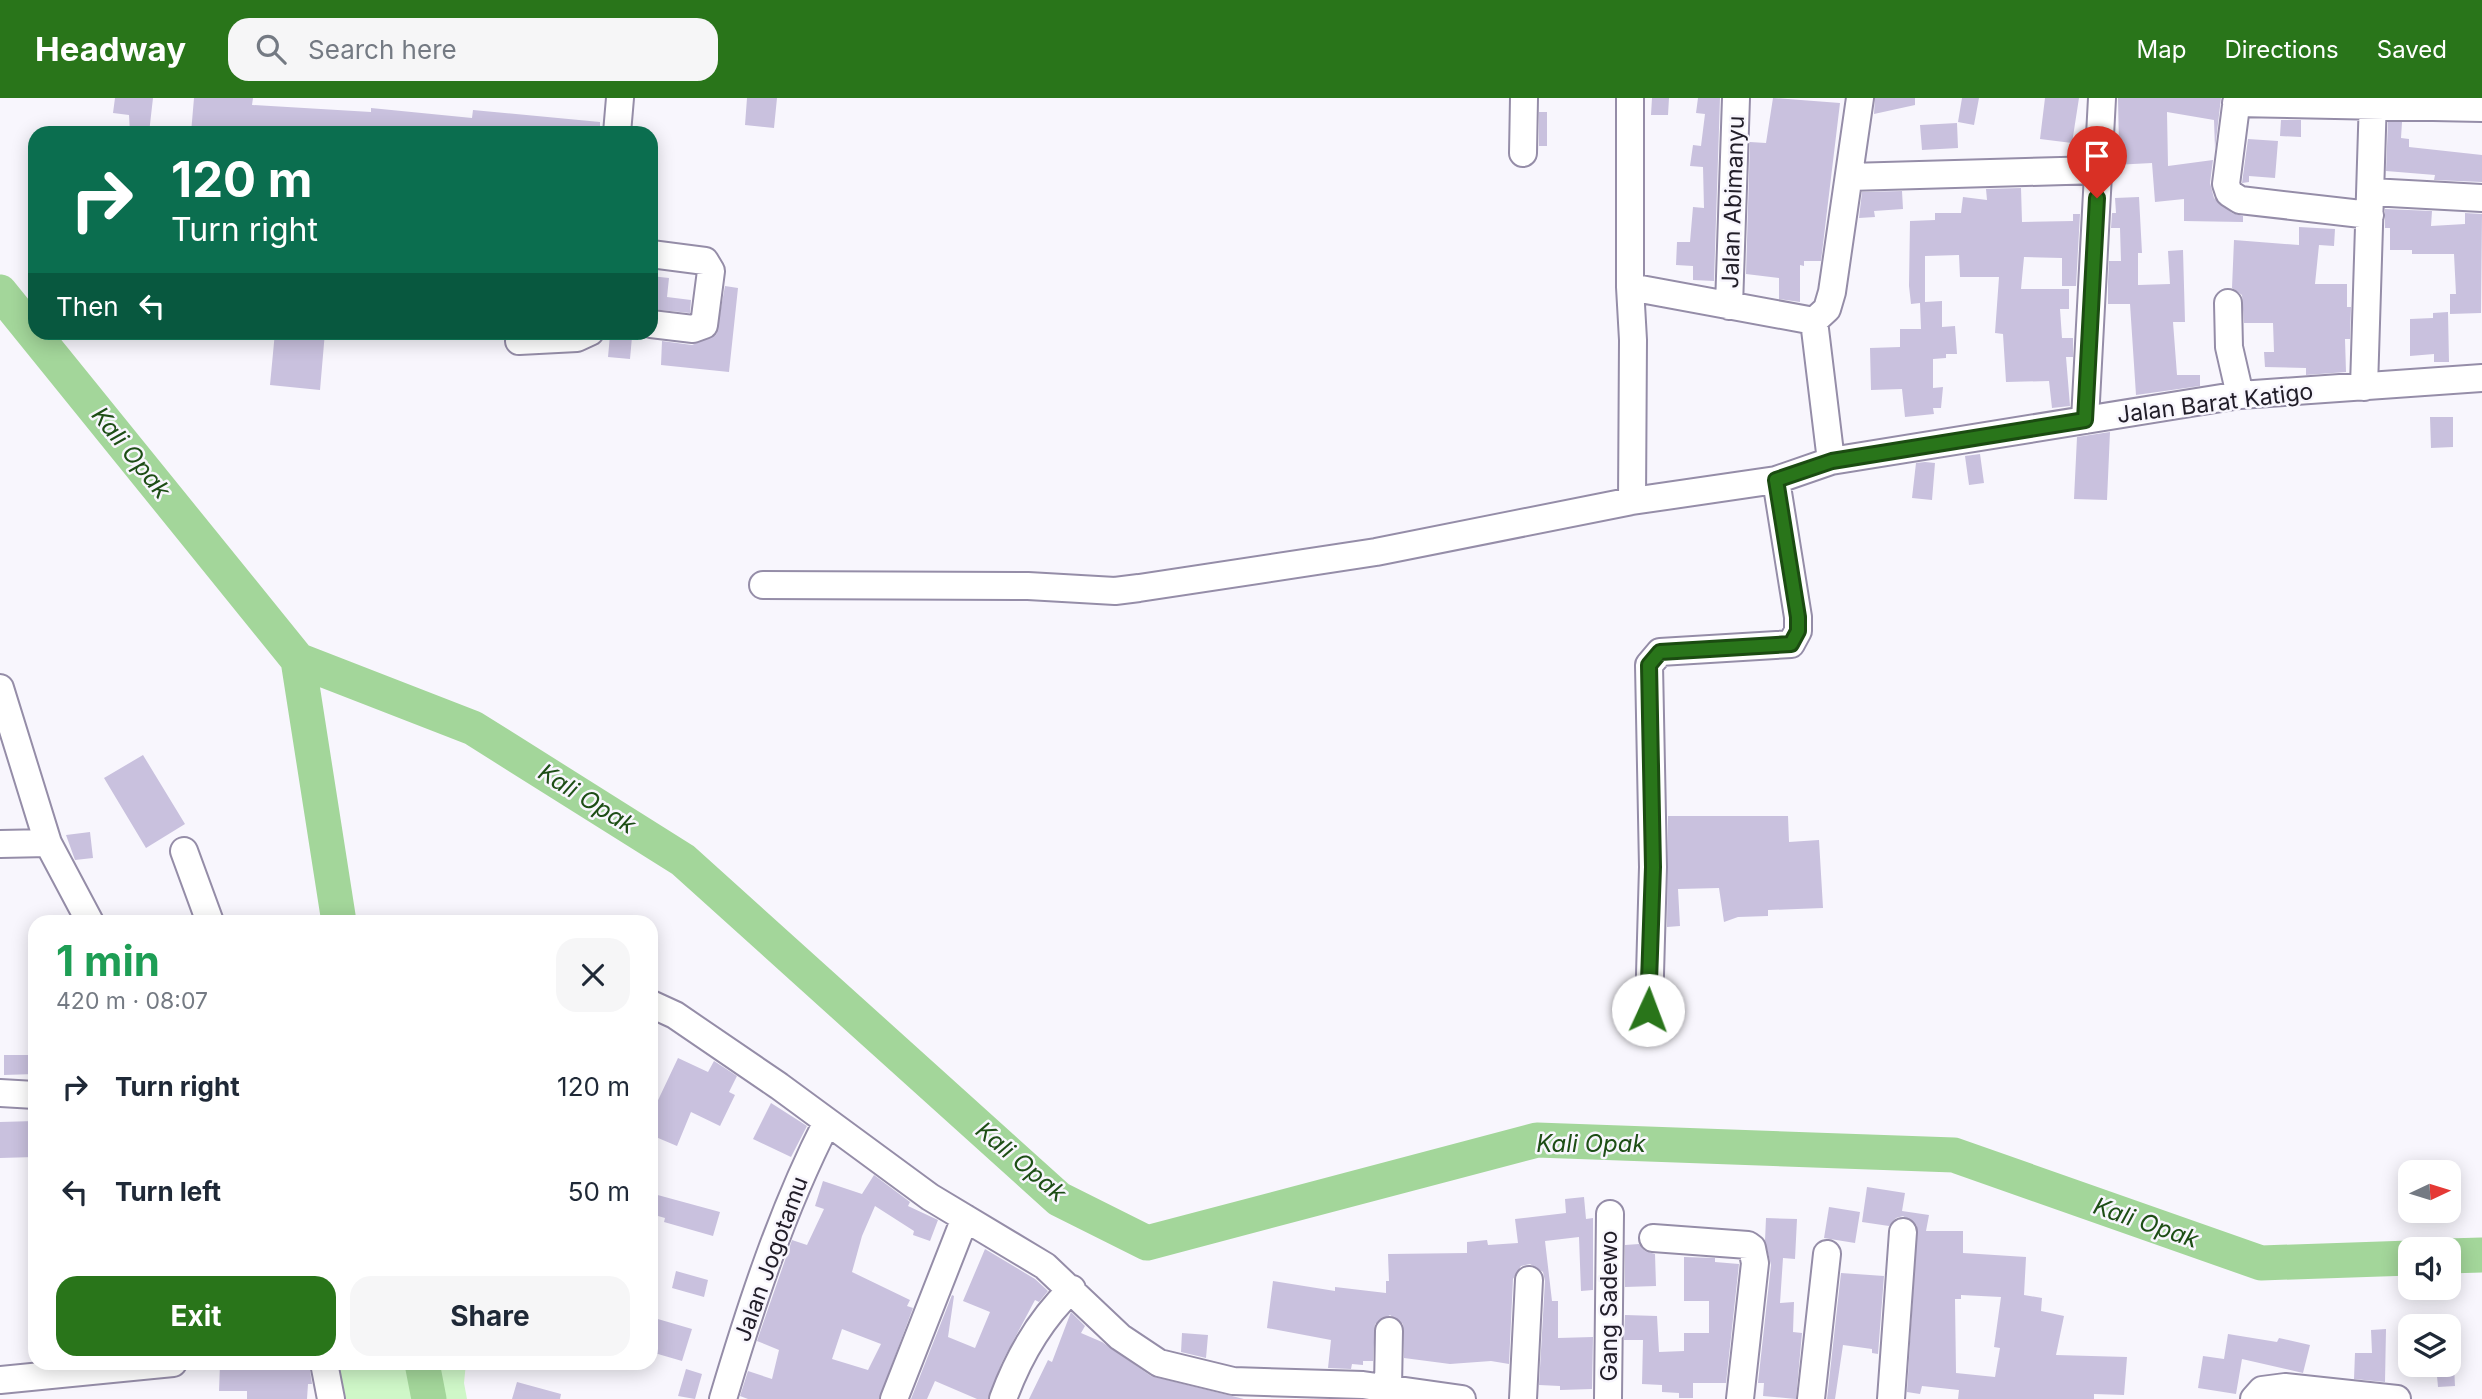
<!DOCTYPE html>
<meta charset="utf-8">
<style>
:root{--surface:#fff;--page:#f6f6f7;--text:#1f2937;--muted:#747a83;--accent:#29751a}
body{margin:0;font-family:Inter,sans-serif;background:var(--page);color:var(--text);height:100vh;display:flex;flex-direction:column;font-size:26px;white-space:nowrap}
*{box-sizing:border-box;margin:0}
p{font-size:23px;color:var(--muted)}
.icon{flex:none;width:38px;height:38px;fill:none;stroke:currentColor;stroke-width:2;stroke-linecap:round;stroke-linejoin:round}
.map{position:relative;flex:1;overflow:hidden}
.side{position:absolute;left:28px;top:817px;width:630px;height:455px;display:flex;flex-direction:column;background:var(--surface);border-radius:21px;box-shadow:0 4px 18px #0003}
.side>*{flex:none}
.hud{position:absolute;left:28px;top:28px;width:630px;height:214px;border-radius:21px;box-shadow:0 4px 18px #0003;background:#0b6e4f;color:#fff;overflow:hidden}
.needle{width:46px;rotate:86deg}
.tools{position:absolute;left:2398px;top:1062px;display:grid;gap:14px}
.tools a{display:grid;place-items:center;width:63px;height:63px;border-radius:14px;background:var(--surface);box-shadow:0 4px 18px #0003;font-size:35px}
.pin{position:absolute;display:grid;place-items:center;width:60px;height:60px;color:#fff;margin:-72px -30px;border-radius:50% 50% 50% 0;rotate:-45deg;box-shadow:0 0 7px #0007}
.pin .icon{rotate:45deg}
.me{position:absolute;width:77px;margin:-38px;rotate:2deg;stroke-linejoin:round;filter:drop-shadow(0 0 5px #0008)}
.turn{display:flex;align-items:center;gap:24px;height:147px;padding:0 28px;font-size:32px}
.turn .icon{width:91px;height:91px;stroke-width:2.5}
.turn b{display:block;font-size:49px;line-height:60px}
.then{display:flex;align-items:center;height:66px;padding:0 28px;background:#0003;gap:14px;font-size:26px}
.round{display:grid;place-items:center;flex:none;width:74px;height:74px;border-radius:21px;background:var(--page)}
.summary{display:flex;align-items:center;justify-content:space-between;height:119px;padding:0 28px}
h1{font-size:42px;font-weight:700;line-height:52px;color:#1e9e55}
.action{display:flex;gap:14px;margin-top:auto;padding:14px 28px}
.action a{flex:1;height:80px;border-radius:21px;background:var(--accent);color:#fff;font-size:28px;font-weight:700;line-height:80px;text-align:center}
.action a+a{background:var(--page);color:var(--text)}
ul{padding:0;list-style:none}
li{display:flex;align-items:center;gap:21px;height:105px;padding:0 28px}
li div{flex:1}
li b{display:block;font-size:26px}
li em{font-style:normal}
header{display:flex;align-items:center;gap:42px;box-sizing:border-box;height:98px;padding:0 35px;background:var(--accent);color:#fff}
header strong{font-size:33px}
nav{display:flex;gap:38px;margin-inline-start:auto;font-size:24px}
.search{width:490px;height:63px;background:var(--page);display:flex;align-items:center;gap:18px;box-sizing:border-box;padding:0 24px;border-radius:21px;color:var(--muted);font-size:26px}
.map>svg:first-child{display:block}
</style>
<header>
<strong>Headway</strong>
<div class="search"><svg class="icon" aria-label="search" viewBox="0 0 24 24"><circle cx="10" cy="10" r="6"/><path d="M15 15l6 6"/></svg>Search here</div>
<nav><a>Map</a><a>Directions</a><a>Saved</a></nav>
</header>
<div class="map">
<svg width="2482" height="1301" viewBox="0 0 2482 1301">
<rect width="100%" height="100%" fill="#f8f6fd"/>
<path fill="#cff7c8" d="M339,1265H466L464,1285L467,1301H344Z"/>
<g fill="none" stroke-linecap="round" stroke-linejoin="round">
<path stroke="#a3d69a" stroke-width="35" d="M0,194L298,562L473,630L683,762L1059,1101L1147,1145L1537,1042L1954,1057L2261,1165L2410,1160
M298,562L339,824
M2448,1158L2482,1157
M422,1265L429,1301"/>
</g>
<path fill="#c9c1de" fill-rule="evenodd" d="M115,0H153L149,35H130L129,17L113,15Z
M194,0H253L252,7L371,14V10L472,20L473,12L600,24V35H274L224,32V35H191Z
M747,0H777L774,30L745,27Z
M1652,0H1669L1668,17H1651Z
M1698,0H1720L1714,183L1693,182V168L1676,167L1677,144H1690L1693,109L1704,110L1703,69L1690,68L1693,47L1701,48L1705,16L1696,15Z
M1773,0L1840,5L1821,163H1804V168L1800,167V204L1779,201V180L1746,176L1750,44L1766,45Z
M1875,0H1915V7L1874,16Z
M1962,0H1979L1974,27L1958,24Z
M2045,0H2079L2072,45L2040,41Z
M2118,0H2221L2215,51L2214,22L2167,14L2168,68L2213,62L2210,85L2214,100L2232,115L2243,118V124L2184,123V101L2155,104L2152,65L2114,67L2115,49H2119Z
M1539,14H1547V48H1539Z
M2281,22H2301V39L2280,38Z
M2388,24H2402L2401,40L2409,41V49L2482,57V84L2434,82L2435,77L2386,73Z
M1957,25L1958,50L1922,52L1920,27Z
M2248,41L2278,43L2275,80L2249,78V84L2242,85Z
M2021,90L2022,124L2073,123V116H2080L2076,188H2062V160L2024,159L2021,191H2069V211H2060L2062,240H2073V259H2066L2070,308L2052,310L2049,283L2006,284L2003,236L1995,235L1999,179H1960L1959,157L1925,158V204L1942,203V229L1955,228L1957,256H1946V260L1933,261V290L1943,289L1941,310H1933L1934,316L1905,319L1902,291L1871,292L1870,250L1900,249V231H1921L1920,205L1911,206L1909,188L1910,123L1935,122V115H1961L1963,99L1987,102L1986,91Z
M1902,93L1903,111L1874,113L1875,119L1859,120L1862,94Z
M2139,99L2142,155H2138V187L2170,186L2168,153L2183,152L2185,224H2173L2177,277H2200V288L2136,297L2130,206H2108V184L2109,163H2121L2120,130H2111L2112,115H2116L2115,100Z
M2385,111L2432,113L2431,128L2465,126V115L2482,116L2481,215L2450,216V196H2456L2454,156H2412V152H2390V130H2385Z
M2299,129L2335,131L2334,148L2319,147L2315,186H2347V209H2351L2350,241H2345L2346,274L2306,277V270L2265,269L2264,254H2274L2273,225H2244L2242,197L2232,190L2234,142L2299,147Z
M651,178L669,180L667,199L691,202L690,215L651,211Z
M725,188L738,190L729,274L661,267L662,243L692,247L716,237Z
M2448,214L2449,264H2434V256L2410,258V221L2433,220V215Z
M275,234H325L320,292L270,287Z
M610,237L632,239L630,261L608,259Z
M2430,319H2453V349L2431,350Z
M2110,334L2107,402L2074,401L2077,339Z
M1980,356L1984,385L1969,387L1965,358Z
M1925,364L1935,365L1932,402L1912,400L1916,365Z
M143,657L185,726L146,750L104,680Z
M1668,718H1788L1789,744L1819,742L1823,810L1768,812V818L1738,819L1724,824L1719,790L1678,791L1680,828L1667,829Z
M90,734L93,760L75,762L66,737Z
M4,957H35V976L4,977Z
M678,960L708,974L714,963L737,978L729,994L735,997L720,1028L691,1014L677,1048L651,1037V1017Z
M771,1005L807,1028L791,1059L753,1041Z
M35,1023V1059L0,1060V1024Z
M874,1077L910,1104L908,1108L938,1122L930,1143L913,1137L914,1133L875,1108L862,1138L852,1174L910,1202L907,1208L913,1210L879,1301H748L740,1298L748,1273L772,1281L779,1252L757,1243L792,1142L807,1147L824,1111L815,1108L823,1083L862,1096ZM842,1231L881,1246L868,1272L832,1261Z
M1867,1089L1905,1095L1902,1113L1929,1117L1926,1133H1963V1155L2026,1159L2024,1197L2042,1200L2041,1213L2064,1218L2056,1257L2127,1259L2124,1297L2094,1296V1301H1958L1959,1292L1922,1288L1920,1296L1907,1294L1917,1128L1903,1118L1896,1120L1889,1128L1862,1124ZM1961,1197L2001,1199L1994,1249L2000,1250L1995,1279L1956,1275L1955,1201H1961Z
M654,1096L720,1114L713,1138L664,1124L665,1120L651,1116Z
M1584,1099L1586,1121L1593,1120V1192L1581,1193L1579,1139L1545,1143L1552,1203H1558V1240L1593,1239L1592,1291L1560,1292V1288L1539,1287L1545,1183L1543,1174L1530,1166L1521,1168L1513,1181L1509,1266L1491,1263L1450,1266L1404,1260L1403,1226L1390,1217L1375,1226L1373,1263H1363V1267L1352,1266L1351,1271L1328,1270L1331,1242L1267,1230L1273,1183L1335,1193V1189L1386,1195V1183H1389L1388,1156L1467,1155V1144L1487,1142L1488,1147L1518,1145L1515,1121L1566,1115L1565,1101Z
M1829,1109L1860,1114L1855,1145L1824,1140Z
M1766,1120L1797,1121L1795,1161L1783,1160L1780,1205L1794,1204L1793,1234L1802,1235L1796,1301L1763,1298L1764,1285H1758L1771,1167L1765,1143Z
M1639,1146L1645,1153L1655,1156L1656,1188L1625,1189V1147Z
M985,1151L1035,1181L1048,1193L1039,1204L1035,1202L1002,1264L988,1301H977L935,1283L927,1301H911L952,1197L954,1198L948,1239L975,1250L990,1214L963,1203Z
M1684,1159L1715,1160V1164L1739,1166L1726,1285H1693V1300H1679V1295L1662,1294V1287L1642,1286L1643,1242H1624L1625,1217L1657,1218L1659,1254L1684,1253V1235H1709V1203H1684Z
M676,1173L708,1182L704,1199L672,1190Z
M1841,1175L1884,1178L1878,1256L1872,1255V1251L1843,1247L1835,1301H1827Z
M1071,1214L1085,1228L1081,1235L1102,1244L1151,1278L1244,1301H1029L1048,1262L1052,1264Z
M651,1219L692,1231L682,1263L651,1254Z
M2386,1231L2385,1284L2354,1281L2355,1255H2372L2371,1232Z
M1182,1235L1208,1237L1206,1260L1181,1254Z
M2228,1236L2277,1244L2279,1240L2310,1247L2303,1275L2242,1261L2236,1296L2198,1290L2203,1258L2224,1261Z
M290,1265H309L312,1286H308L307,1301H247V1293H219L220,1266Z
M2436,1267H2454L2455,1288L2438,1289Z
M686,1271L702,1276L695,1301L678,1298Z
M517,1284L561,1296L560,1301H512Z"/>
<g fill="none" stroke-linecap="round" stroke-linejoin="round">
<defs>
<path id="minor" d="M1630,0V189L1814,223L1831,363L2240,297L2482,280
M2237,0L2226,86L2229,95L2240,102L2370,117
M2236,5L2482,10
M617,35L620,0
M1523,55L1524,0
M1849,79L2099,72
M2371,94L2482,100
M651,156L705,163L711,173L704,227L693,231L651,226
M1630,189L1633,242L1632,403
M2228,205L2229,249L2240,297
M1729,208L1736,0
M1814,223L1827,211L1832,194L1860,0
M519,243L577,240L590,234
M2364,289L2373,0
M2085,322L2102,0
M763,487L1028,488L1115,493L1139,490L1376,454L1632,403L1776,382L1831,363
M0,590L48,745L90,824
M0,746L48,745
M184,753L210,824
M651,906L675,917L779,988L930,1099L1045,1168L1120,1239L1159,1265L1233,1283L1363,1287L1462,1301
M1649,912L1653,769L1649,567L1660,554L1791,546L1798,533V519L1776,382
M0,995L35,997
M1653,1140L1748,1147L1752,1150L1755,1165L1740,1301
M324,1265L331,1301
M0,1282L173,1265
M1388,1290L1389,1233
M723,1301C751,1207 782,1112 827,1024
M894,1301L965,1120
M1003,1301C1018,1260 1040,1221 1072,1191
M1523,1301L1529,1182
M1608,1301L1610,1116
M1811,1301L1827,1156
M1891,1301L1903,1134
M2254,1301L2262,1292L2285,1289L2397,1301"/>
</defs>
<use href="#minor" stroke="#958da8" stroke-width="30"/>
<use href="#minor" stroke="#fff" stroke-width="26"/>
</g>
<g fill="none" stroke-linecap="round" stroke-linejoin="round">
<defs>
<path id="route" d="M1648,912L1653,769L1649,567L1660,554L1791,546L1798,533V519L1776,382L1832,363L2085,322L2097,100"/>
</defs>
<use href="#route" stroke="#1b4c11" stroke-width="18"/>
<use href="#route" stroke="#29751a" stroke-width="12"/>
</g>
<g text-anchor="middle" stroke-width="5" stroke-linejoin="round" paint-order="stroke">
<g font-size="23" fill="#211d28" stroke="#f8f6fd">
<text transform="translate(1733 104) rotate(-88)" y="8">Jalan Abimanyu</text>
<text transform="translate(2215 305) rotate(-7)" y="8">Jalan Barat Katigo</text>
<text transform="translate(771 1161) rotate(-70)" y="8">Jalan Jogotamu</text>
<text transform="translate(1609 1208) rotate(-90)" y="8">Gang Sadewo</text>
</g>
<g font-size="24" font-style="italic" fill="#1d4e15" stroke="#f8f6fd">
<text transform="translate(131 355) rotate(51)" y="8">Kali Opak</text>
<text transform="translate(587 701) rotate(32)" y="8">Kali Opak</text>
<text x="1591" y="1054">Kali Opak</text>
<text transform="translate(1021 1064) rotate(40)" y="8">Kali Opak</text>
<text transform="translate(2146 1125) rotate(19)" y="8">Kali Opak</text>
</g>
</g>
</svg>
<div class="tools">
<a><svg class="needle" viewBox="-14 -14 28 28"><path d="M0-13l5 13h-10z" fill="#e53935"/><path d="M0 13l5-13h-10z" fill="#747a83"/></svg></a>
<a><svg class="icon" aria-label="sound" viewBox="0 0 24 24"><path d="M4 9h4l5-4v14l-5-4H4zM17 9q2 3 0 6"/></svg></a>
<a><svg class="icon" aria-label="layers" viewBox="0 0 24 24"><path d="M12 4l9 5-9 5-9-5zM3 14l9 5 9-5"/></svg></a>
</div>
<div class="pin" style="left:2097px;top:100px;background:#d93025"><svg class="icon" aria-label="arrive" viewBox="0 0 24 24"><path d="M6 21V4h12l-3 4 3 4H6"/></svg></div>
<svg class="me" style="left:1648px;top:912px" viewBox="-20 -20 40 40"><circle r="19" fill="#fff"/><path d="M0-13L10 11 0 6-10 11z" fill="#29751a"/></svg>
<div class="hud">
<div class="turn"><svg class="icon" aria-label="right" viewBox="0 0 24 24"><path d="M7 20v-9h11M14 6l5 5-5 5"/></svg><div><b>120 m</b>Turn right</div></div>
<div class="then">Then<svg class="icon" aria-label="left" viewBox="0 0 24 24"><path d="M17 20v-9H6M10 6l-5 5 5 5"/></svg></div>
</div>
<section class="side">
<div class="summary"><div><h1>1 min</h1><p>420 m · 08:07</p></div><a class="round"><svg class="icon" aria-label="close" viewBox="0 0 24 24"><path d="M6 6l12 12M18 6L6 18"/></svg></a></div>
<ul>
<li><svg class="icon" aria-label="right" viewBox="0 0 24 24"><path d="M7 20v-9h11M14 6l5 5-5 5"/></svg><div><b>Turn right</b></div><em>120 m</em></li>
<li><svg class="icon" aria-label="left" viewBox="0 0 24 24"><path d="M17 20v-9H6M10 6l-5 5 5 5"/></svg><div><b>Turn left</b></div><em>50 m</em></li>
</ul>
<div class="action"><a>Exit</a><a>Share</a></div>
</section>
</div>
